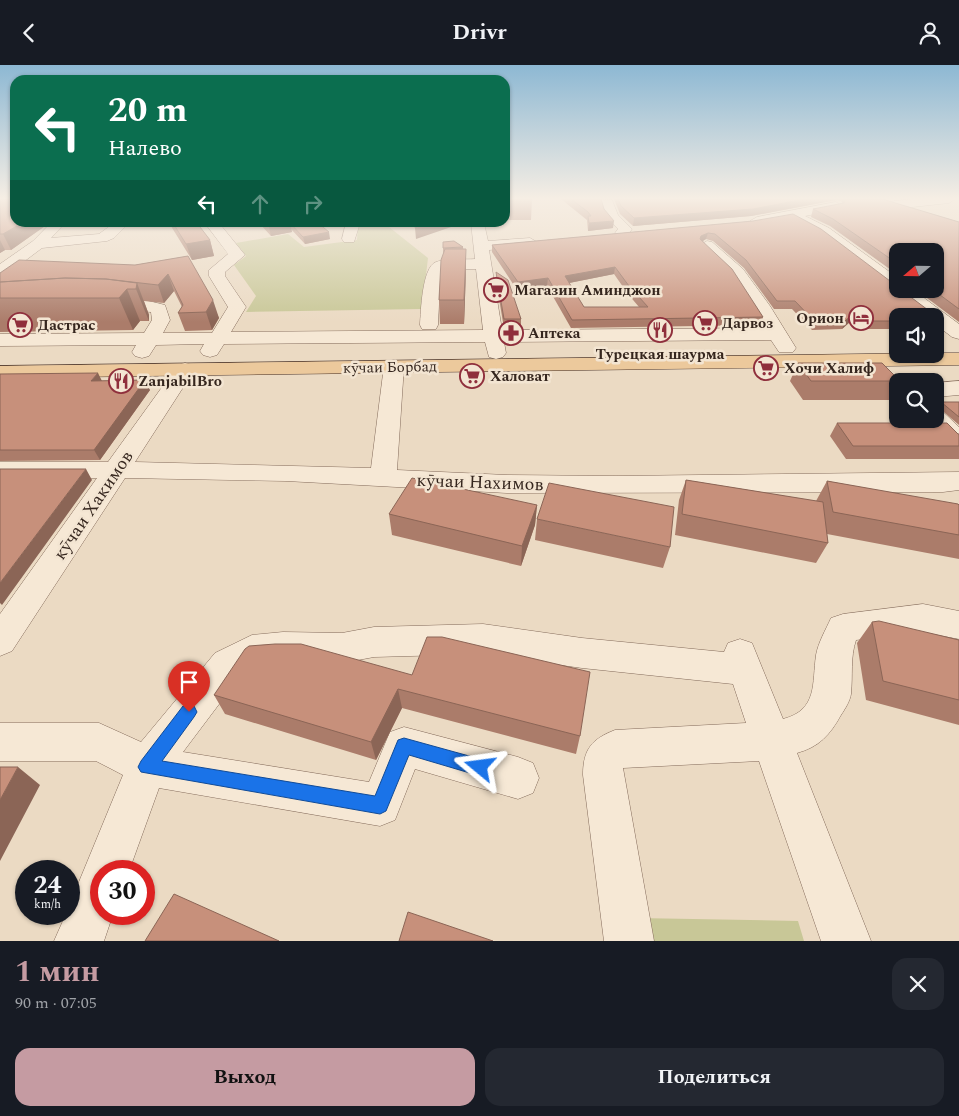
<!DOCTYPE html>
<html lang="ru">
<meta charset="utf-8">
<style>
:root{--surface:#171b24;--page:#242831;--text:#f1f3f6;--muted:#9ea1a6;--accent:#c59ba2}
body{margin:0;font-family:Spectral,serif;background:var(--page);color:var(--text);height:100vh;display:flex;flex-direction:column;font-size:19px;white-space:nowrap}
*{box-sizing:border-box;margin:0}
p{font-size:16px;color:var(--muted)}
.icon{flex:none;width:28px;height:28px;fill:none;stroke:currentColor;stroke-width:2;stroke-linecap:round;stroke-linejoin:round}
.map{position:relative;height:876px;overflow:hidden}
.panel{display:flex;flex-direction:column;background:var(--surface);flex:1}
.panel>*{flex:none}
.banner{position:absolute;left:10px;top:10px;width:500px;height:152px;border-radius:15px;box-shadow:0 1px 4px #0004;background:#0b6e4f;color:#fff;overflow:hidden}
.needle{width:32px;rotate:250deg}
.fabs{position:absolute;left:889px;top:178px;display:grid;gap:10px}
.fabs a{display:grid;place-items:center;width:55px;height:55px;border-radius:10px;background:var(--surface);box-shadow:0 1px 4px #0004;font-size:25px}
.speed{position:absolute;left:15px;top:795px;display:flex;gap:10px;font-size:25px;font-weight:700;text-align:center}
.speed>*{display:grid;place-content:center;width:65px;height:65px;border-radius:50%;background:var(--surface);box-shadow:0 1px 4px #0004;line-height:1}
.speed small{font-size:12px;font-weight:400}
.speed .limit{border:8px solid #d22;background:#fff;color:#111}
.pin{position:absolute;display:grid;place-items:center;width:42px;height:42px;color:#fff;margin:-51px -21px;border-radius:50% 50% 50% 0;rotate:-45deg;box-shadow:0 0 5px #0007}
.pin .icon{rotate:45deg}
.me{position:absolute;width:55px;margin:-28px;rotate:286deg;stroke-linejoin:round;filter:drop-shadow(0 0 4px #0008)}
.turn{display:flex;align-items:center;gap:18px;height:105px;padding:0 15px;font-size:22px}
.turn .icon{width:65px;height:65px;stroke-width:2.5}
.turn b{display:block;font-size:35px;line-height:42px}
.lanes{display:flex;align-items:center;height:48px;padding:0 15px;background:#0003;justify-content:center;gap:25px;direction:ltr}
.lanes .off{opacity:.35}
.round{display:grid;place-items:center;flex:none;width:52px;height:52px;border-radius:15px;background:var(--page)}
.headline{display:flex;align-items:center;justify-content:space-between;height:85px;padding:0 15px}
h1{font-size:30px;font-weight:700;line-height:38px;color:var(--accent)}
.button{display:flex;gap:10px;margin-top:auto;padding:10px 15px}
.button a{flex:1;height:58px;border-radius:15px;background:var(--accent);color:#111;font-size:20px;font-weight:700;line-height:58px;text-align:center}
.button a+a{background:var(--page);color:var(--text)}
header{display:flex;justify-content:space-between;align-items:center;height:65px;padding:0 15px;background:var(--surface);font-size:22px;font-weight:700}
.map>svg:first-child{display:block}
</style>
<header><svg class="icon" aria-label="back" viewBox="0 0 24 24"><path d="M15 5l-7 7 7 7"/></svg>Drivr<svg class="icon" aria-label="person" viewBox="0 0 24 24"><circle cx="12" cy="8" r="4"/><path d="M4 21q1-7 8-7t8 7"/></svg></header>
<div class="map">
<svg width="959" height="876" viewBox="0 0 959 876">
<rect width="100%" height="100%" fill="#ebdac3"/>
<path fill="#c8c797" d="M358,158H384L428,193L422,244L246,247L256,231L234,200L246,191L236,178L288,169L304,182L357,175Z
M636,853L798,856L804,876H639Z"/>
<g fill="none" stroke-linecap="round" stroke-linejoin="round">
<defs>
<path id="minor" d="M597,134L612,135L618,150L632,164L627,171H617L615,168L618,164C607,153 605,145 597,134Z
M914,134H955L949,138L894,144L888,140L894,136Z
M836,137L842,141L841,144L805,151L829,163L898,213V224H912L959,259V274L952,272L935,259V251H925L819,169L791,154L757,160L750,156L757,152Z
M51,158H65L51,173L99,169L114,158H129L114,173L107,176L42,183L6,210L0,212V199L33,176Z
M205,158H219L245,190L225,207V211L246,242L231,267L483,265L476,204L445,205L440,218L438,260L436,264H422L420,260C421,246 422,202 436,197C447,193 463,195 475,194L471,158H484L488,176L530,173L537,177L530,181L489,185L502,265L765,263L731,210L700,180L707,176L712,177L743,204L770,241L796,283L793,287H779L771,275L504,277L506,288L503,292L496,294L489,292L485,277L224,279L217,290L210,292L203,290L200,286L204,279L156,280L149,291L142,293L135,291L132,287L136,280L0,281V269L144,268L152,255L151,247L103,243L100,239L103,235C123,230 146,235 165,240L170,255L163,268H212L228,242L209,211V205L228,189Z
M346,158H360L354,177H344L342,174Z
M394,295L401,297L404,301L397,405L507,410L616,411L959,407V425L943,427L507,428L286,416L125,413L12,586L0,591V549L97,413H0V397H108L178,300L185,298L192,300L195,304L135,397L371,403L384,301L387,297Z
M959,316V330L935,332V318Z
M935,345L943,347L959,362V383L950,381L925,354H935Z
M923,539L959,546V574L923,567L856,575C850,593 853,610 851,629C850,636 845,644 841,650C830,670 819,682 797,688L871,876H821L759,696L623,703L654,876H604L583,710C583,684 592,674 615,665L746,658L733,619L582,603L483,589L374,592L342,598L283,597L258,599L241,610L183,687L369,717L390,667L404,662L518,692L533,698L539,713L533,728L518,734L415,704L395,755L380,761L159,723L129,806H101V849H113L104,876H54L66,849H69V841L123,710L96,696H0V658H99L141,677L215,588L252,570L283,567L342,568L374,562L483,559L582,573L724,587L728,578L740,574L752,578L783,654C818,645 812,618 816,590C818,578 826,564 831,553L843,549Z"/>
<path id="major" d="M935,288H959V300L0,313V301Z"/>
</defs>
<use href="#minor" stroke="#846b5b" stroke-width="1"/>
<use href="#major" stroke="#523b2f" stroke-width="1"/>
<use href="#minor" fill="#f6e8d5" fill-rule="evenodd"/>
<use href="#major" fill="#ecc99c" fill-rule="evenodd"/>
</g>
<path fill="#ab7c6a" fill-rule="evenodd" d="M0,134L45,161L11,185H5L0,188Z
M505,134H532L531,155H505Z
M561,134H601L604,144L613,163L588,166L587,155Z
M612,134H882L959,157V257L915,224H935L898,186V210L830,161L811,152L813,144L843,139L841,136L836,135L751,151L633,161L620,149L614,134Z
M753,156L938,252L944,256L939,264H935V251H898V264H860L851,256L842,264L812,265L792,244H774L744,203L713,176L706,174L703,176L763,252L761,260L571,263L547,221L517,225L492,187V180ZM614,209L628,229L639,242H584L569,218Z
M169,158H197L210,175L214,191L192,195Z
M259,158H318L330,174L305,179L291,164L292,167L271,171Z
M463,182L466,206L464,259H440L439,235L443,190V183Z
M188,191L219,253L212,265L185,266L178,248L182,242L174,226L164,238L144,236L149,250V256H140L133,265L0,267V208L135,200Z
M496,207L521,254V263H504L496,216Z
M798,298L900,316H898V320L889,335H803L790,316Z
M0,309L102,316L150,325L100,395L0,396Z
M941,337H959V360L938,342Z
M837,358L959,369V394H846L830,371Z
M686,415L816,436L827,416L959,440V494L827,469L828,478L816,498L675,470L679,435Z
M537,440L535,460L521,501L392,470L389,449Z
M537,454L670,482L663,503L535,475Z
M872,557L959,575V660L866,635L857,578Z
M412,610L580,671L576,689L402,643L376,695L225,649L214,630Z"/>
<path fill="#8b6556" d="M805,134H836V135L751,151L633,161L634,153Z
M614,156L613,163L588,166L589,158Z
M22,158H44L45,161L11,185L3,169Z
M268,158H290L292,167L271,171Z
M431,158H457V160L416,174L415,163Z
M329,167L330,174L305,179L303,172Z
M708,168L706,174L699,178L701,171Z
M0,175L5,185L0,188Z
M210,175L214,191L192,195L186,179Z
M466,184V206L464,259V235Z
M615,202L614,209L564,219L565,211Z
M168,209L174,226L164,238L158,220Z
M548,213L547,221L517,225L518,217Z
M137,218L149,250V256L136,224Z
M127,224L140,256L133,265L119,233Z
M213,235L219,253L212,265L206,247Z
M854,248L851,256L842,264L845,256Z
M98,308L103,318L91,316Z
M145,315L150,325L100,395L94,385Z
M86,404L92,415L2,540L0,538V518Z
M537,440L535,460L521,501L522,481Z
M398,624L402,643L376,695L371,677Z
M18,702L40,720L0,796V735Z"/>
<path fill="#c7907b" stroke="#8b6556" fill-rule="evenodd" d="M0,134H15V158H22L3,169H0Z
M571,134H601L604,144L614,156L589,158L588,151H591L588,147Z
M618,134H805L753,144L634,153L621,141Z
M846,134H882L959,157V244L932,224H935V186H898V199L833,154L813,144L844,138Z
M793,149L821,164L898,222V224H900L928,245H938V252L944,256H935V251H898V256H863L854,248L845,256L815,257L795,236H777L746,195L715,169L708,168L701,171L700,174L732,204L763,252L572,255L548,213L518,217L492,180L753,156ZM615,202L629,221L648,242H584L565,211Z
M173,158H197L210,175L186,179Z
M290,158H318L329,167L303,172Z
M417,158H431L415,163Z
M454,176L463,182L443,183V177Z
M445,184H466L464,235H439L441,195Z
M188,191L213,235L206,247L178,248L183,240L168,209L158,220L106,214L65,213L0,217V208L19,195L135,200Z
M496,207L508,215L521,254H504Z
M65,213L106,214L137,218L136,224H127L119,233H0V217Z
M798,298H882L900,316H811Z
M98,308L91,316L145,315L94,385H0V309Z
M941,337H959V352Z
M837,358H947L958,369H959V381H853Z
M0,404H86L0,518Z
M412,413L537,440L522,481L389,449Z
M686,415L823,437L828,478L682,449Z
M827,416L958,439L959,440V470L833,447Z
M549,418L674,442L670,482L537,454Z
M879,556L959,575V635L883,616L872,557Z
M427,572H442L590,607L580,671L398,624L371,677L214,630L245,584L249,581L275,579H301L412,610Z
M0,702H18L0,735Z
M174,829L279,876H145Z
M408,847L493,876H399Z"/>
<linearGradient id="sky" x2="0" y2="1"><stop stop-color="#8db8d3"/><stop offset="0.52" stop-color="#f6eee4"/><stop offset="1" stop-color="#f6eee4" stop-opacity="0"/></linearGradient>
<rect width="959" height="257" fill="url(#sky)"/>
<path fill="#1a73e8" stroke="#114b97" d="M189,639L194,641L197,647L194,652L162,696L375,731L398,675L404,673L480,694L486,696L489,702L486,708L480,711L409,690L386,746L380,749L141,707L138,702L141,696L183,641Z"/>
<defs>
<symbol id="supermarket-ring" viewBox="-11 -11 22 22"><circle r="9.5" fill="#f3e5d2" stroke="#8f2f3c" stroke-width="1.5"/><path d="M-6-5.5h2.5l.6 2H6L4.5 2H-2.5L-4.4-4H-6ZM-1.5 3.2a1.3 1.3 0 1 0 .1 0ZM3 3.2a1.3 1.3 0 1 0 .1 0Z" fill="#8f2f3c"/></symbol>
<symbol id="hotel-ring" viewBox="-11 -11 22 22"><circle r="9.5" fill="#f3e5d2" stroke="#8f2f3c" stroke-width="1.5"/><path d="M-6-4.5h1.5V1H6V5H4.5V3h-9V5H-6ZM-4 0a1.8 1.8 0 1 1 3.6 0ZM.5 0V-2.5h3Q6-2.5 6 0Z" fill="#8f2f3c"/></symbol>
<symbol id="restaurant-ring" viewBox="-11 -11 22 22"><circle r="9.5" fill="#f3e5d2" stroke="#8f2f3c" stroke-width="1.5"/><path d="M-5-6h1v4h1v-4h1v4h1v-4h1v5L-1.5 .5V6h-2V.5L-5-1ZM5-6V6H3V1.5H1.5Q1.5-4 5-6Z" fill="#8f2f3c"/></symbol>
<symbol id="pharmacy-ring" viewBox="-11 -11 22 22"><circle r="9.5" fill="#f3e5d2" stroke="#8f2f3c" stroke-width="1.5"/><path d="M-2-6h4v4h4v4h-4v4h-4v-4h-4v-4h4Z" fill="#8f2f3c"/></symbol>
</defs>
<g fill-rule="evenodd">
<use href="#supermarket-ring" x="482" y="211" width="28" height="28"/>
<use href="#hotel-ring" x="847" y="239" width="28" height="28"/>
<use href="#supermarket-ring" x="691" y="244" width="28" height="28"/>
<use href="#supermarket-ring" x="6" y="246" width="28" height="28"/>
<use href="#restaurant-ring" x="646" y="251" width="28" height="28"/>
<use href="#pharmacy-ring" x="497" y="254" width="28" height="28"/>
<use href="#supermarket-ring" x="752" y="289" width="28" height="28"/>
<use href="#supermarket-ring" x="458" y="297" width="28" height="28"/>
<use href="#restaurant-ring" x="107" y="302" width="28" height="28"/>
</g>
<g text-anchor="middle" stroke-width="5" stroke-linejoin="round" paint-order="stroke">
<g font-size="15" font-weight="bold" fill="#35261e" stroke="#f3e5d2" text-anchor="start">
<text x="514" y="230">Магазин Аминджон</text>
<text x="844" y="258" text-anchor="end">Орион</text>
<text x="722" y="263">Дарвоз</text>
<text x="38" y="265">Дастрас</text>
<text x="528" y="273">Аптека</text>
<text x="660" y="294" text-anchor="middle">Турецкая шаурма</text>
<text x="784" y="308">Хочи Халиф</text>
<text x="490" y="316">Халоват</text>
<text x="138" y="321">ZanjabilBro</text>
</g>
<g font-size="15" fill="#35261e" stroke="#f3e5d2">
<text transform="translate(390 302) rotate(-1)" y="5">кӯчаи Борбад</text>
</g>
<g font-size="18" fill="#35261e" stroke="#f3e5d2">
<text transform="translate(480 417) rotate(2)" y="6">кӯчаи Нахимов</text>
<text transform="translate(93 440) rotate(-56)" y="6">кӯчаи Хакимов</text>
</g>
</g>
</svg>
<div class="fabs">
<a><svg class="needle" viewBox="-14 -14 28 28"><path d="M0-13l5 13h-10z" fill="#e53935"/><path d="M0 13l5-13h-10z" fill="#9ea1a6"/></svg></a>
<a><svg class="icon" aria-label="sound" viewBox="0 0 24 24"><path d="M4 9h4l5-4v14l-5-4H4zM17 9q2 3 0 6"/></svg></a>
<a><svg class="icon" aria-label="search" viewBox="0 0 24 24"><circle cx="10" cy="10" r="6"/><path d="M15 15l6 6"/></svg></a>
</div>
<div class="speed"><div>24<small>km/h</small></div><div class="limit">30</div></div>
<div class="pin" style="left:189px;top:647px;background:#d93025"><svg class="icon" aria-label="arrive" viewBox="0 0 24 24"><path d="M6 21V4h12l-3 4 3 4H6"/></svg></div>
<svg class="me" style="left:480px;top:702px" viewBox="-20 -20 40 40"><path d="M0-17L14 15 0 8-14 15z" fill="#1a73e8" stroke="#fff" stroke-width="4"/></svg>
<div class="banner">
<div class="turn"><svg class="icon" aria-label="left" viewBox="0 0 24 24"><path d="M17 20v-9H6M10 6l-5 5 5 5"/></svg><div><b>20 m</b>Налево</div></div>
<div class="lanes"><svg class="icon" aria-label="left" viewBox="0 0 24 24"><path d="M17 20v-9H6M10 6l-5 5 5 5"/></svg><svg class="icon off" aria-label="ahead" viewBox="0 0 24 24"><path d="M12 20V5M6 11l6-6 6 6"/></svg><svg class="icon off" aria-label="right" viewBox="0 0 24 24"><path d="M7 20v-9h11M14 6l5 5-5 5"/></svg></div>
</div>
</div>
<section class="panel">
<div class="headline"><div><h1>1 мин</h1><p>90 m · 07:05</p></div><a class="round"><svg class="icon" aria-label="close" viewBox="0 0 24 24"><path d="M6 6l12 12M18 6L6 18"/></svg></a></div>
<div class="button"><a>Выход</a><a>Поделиться</a></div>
</section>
